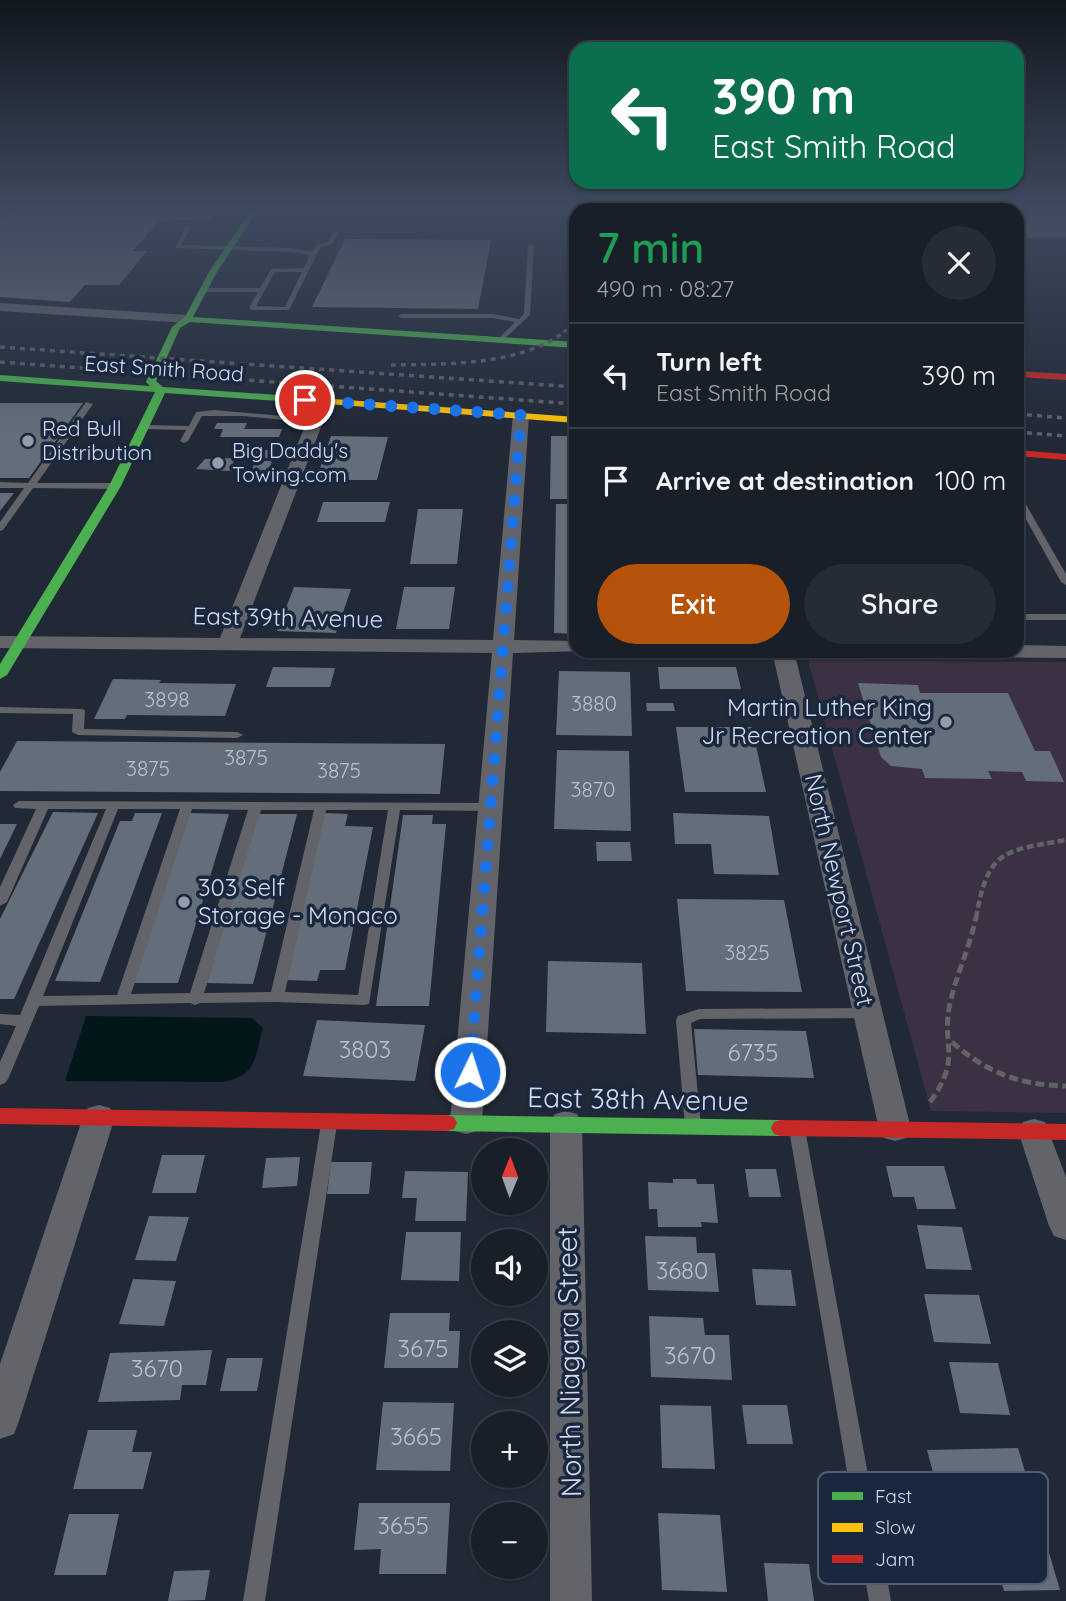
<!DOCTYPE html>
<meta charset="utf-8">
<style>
:root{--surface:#191f29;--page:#262c35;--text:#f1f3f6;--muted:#9fa2a8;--line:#373d46;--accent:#b45309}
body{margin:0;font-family:Quicksand,sans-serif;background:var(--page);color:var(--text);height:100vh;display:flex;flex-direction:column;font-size:26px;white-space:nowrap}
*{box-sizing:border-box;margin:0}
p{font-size:23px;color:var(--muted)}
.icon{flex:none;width:38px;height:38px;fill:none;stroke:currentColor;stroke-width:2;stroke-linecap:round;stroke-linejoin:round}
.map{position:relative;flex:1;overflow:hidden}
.panel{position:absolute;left:569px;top:203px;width:455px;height:455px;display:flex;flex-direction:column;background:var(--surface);border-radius:21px;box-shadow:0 2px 5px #0004,0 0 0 2px var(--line)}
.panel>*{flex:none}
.guide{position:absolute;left:569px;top:42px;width:455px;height:147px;border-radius:21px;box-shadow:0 2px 5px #0004,0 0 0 2px var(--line);background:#0b6e4f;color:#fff;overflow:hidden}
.needle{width:46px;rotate:1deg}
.buttons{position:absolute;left:471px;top:1138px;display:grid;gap:14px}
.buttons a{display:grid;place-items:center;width:77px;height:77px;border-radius:50%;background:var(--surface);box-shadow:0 2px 5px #0004,0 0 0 2px var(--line);font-size:35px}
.pin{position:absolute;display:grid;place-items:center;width:60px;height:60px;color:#fff;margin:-30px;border:4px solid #fff;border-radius:50%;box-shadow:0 2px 7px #0007}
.me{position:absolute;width:77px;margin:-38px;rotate:4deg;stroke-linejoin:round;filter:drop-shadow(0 0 5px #0008)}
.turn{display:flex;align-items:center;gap:24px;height:147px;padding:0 28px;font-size:32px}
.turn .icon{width:91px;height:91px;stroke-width:2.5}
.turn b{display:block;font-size:49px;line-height:60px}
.round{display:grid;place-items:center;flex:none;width:74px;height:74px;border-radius:37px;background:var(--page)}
.headline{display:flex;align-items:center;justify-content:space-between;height:119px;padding:0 28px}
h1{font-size:42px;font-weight:600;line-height:52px;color:#1e9e55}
.primary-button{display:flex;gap:14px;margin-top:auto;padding:14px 28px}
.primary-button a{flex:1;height:80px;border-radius:42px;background:var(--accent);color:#fff;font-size:28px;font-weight:600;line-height:80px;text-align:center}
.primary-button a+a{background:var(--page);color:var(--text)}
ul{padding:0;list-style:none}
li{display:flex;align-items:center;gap:21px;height:105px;padding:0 28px;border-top:2px solid var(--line)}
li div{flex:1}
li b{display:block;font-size:26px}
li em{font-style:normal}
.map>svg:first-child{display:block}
</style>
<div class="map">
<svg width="1066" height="1601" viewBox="0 0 1066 1601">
<rect width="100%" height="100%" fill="#212937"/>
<path fill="#3b3142" d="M808,660L1066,662V1113L931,1111Z"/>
<path fill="#03171b" d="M86,1016L252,1018L263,1028C254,1059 258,1075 223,1082L65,1081Z"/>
<path fill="#646e78" d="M12,210H218L211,219L159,221L133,251H147L119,285H85L70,302L0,297V220Z
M1017,210H1066V238H1017Z
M345,239L491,240L478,309L312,307Z
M0,403H83L29,478H0Z
M217,423H247L244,429H282L279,437H220L223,429H214Z
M331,436L388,437L377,480H316Z
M551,436H576V499H550Z
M249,450H272L268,458L246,457Z
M235,458L230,471L196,469L205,459Z
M255,461H272L268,473H251Z
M0,493H14L0,511Z
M323,502H390L385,522H317Z
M556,504H576V634L554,633Z
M418,509H463L457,564H410Z
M294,587L351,589L336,633L277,631Z
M404,587H455L449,629H396Z
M273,667L335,668L330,687H266Z
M658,667H736L741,689H660Z
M559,671L630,672L632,736L556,735Z
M113,679L161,680L159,683L236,684L225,716L127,715L125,719H94Z
M858,683L918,685L920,693H1008L1035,751H1050L1064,782L1026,781L1022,772L988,771L992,779L925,778L922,769L891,766L881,757Z
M646,703H673L675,711H647Z
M676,727H752L766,792H685Z
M17,741L445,744L440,794L0,791V772Z
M557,750L629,751L631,831L554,829Z
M53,812L98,813L14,999H0V919Z
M135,813H162L100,982L55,981L120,821H132Z
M189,813L229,814L178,983H132Z
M324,813L348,814L345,826L373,827L345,970H320L317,981L285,980Z
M673,813L769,816L779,875L714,874L711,844H675Z
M257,814H297L253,984L207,983Z
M403,815H433L432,824H446L429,1006H376Z
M0,824H17L0,859Z
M596,842H630L632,861H597Z
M677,899L784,900L802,992L686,991Z
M548,961L642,963L646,1034L546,1032Z
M317,1020L425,1025L415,1081L303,1076Z
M694,1029L806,1031L814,1078L698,1075Z
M162,1155H205L196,1193H152Z
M300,1157L297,1186L262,1188L266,1158Z
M331,1162H372L369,1194H327Z
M886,1166H944L956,1209H917L914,1197H893Z
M745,1169H776L781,1197H749Z
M405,1171L468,1172L466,1221H415L417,1198H402Z
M673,1179H696L697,1184H714L718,1223L701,1222L702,1227H658L657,1209H649L648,1182L673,1183Z
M149,1216L189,1217L176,1261L135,1260Z
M917,1225L962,1227L972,1270L926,1269Z
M406,1232H461L459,1281L401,1280Z
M645,1236L696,1237L697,1253H715L719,1292L648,1290Z
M752,1269L791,1270L796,1306L756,1305Z
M133,1279L176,1281L164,1326L119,1324Z
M924,1294L979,1295L991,1344L934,1342Z
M390,1313H450L449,1331H460L458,1368H384Z
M649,1316L703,1318L705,1335H729L732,1380L651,1377Z
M212,1350L206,1385H182L180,1400L98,1402L110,1353Z
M227,1358H263L257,1391H220Z
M949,1362L998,1363L1010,1415L960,1413Z
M383,1402L454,1403L450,1471L376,1470Z
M660,1405L711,1406L715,1469L662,1468Z
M742,1405H787L793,1444H747Z
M88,1430H137L132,1452H152L143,1489H73Z
M1018,1448L1037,1512L944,1514L927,1450Z
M359,1503H450L446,1574H379L381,1549L354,1550Z
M658,1513L720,1515L727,1592L662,1590Z
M69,1514H119L106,1575H54Z
M1042,1529L1060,1590L1004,1591L988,1530Z
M764,1563L809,1564L814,1601H768Z
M210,1570L205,1600L168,1601L174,1571Z"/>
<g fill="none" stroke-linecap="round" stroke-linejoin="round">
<path stroke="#616369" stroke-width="4.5" stroke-dasharray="7 3.5" stroke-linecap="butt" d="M976,918C988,850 1002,851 1066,840"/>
<path stroke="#616369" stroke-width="5" stroke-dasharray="9 4.5" stroke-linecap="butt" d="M952,1042C987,1073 1020,1085 1066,1086
M930,1102C964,1055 939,1046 951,999C958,971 970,946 976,917"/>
<path fill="#63646a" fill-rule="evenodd" d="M188,226L191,228L181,245L292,248L312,252L317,245L328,242L333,231L338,232L332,244L321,247L317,254L289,310H252L249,308L258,292H203L200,290L203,288H260L271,269L304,268L310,255L292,252L175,248L185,228ZM275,272H302L285,307L256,306Z
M531,244L534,246L530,315L502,341L497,340L515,322L493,318H401L398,316L401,314H493L519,319L524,314L528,246Z
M86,402L93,404L37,483H115L119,486L115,489L33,488L3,530L0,531V522L24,488H0V482L28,483Z
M214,410L315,419L319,421L315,423L243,416H202L188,441L184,443L180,441L186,430L144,429L140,427L144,425L189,426L196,412Z
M1017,493L1021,496L1066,574V585L1061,582L1017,503Z
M1017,614H1066V620H1017Z
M0,707L83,709L85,711L84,729L237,732L243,735L237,738L78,735L72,732L73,714L0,713Z
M19,801L489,803L495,807L489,811L400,810L369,1004L364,1005L277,1002L200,1003L195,1005L190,1003L39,1006L8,1079L5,1083L0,1085V1062L16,1026L0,1024V1014L20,1015L106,809H48L7,902L0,906V887L36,809L15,808L13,805ZM118,809H180L117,995L43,996ZM192,809L248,810L190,993L131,994ZM261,810H314L271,992L204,993ZM326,810H388L358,995L285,992Z
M868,1008L873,1009L875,1013L873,1017L868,1018L700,1019L691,1023L701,1126L699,1130L693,1132L687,1130L685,1126L676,1020L678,1016L699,1009Z
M329,1118L335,1120L337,1124L265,1601H243L321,1124L323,1120Z
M797,1123L803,1125L805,1129L891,1601H869L789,1129L791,1125Z"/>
<path fill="#63646a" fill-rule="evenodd" d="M0,303L188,315L195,319L188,323L0,311Z
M323,396L331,401L240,638L493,640L513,415L521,410L529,415L514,640L576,641V651H584L513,653L482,1122L477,1131L466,1134L455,1131L450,1122L492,653L0,648V636L220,638L315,401Z
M1017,645L1066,646V658L974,657L963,651H1017Z
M772,651H794L911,1129L906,1138L895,1141L884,1138L879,1129Z
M99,1105L110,1108L115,1117L19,1421L14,1434L0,1439V1364L83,1117L88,1108Z
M566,1111L577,1114L582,1123L592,1601H550V1123L555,1114Z
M1034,1119L1045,1122L1066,1177V1240L1054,1236L1049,1226L1018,1131L1023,1122Z"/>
<path fill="#4caf50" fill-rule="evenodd" d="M251,210H258L217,272L193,317L576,342V348L190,322L180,328L156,381L163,387L279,395L284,398L279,401L165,393L121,486L7,675L0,679V664L109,486L155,392L0,381V375L150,386L146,382L172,327L185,317L209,272Z
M447,1115L781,1120L788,1122L791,1128L788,1134L781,1136L447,1131L440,1129L437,1123L440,1117Z"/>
<path fill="#ffc107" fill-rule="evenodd" d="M279,395L576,417V423L276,400L274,398Z"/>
<path fill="#c62828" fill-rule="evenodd" d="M1017,371L1066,374V380L1017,377Z
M1017,450L1066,454V460L1017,456Z
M0,1108L447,1115L454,1117L457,1123L454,1129L447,1131L0,1124Z
M781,1120L1066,1124V1140L781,1136L774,1134L771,1128L774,1122Z"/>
<path stroke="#5d626a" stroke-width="2.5" stroke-dasharray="4.5 4.5" stroke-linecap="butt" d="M0,217L8,210
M563,332L576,323"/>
<path stroke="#5d626a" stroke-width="3.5" stroke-dasharray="5 5" stroke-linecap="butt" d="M0,347L576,387
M0,362L576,404
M391,365C447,364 519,366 566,331
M1017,414L1066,418
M1017,432L1066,436"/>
</g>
<linearGradient id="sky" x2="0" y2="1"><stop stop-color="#12171e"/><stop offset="0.48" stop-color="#3d495e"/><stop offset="1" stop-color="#3d495e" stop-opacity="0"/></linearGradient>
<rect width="1066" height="434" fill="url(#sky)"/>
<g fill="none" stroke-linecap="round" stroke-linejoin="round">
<path stroke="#1a73e8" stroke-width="12" stroke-dasharray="0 21.6" d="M305,400L521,415L470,1072"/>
</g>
<g fill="#959dad" stroke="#19273f" stroke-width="2.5">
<circle cx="28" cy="441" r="7"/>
<circle cx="218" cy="463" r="7"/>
<circle cx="946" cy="722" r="7"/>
<circle cx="184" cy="902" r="7"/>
</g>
<g text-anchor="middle" stroke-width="7" stroke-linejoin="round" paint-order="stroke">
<g font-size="21" fill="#d3dcec" stroke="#19273f">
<text transform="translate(164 369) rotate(4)" y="7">East Smith Road</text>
</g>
<g font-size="21" fill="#d3dcec" stroke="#19273f" text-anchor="start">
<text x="42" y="436">Red Bull<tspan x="42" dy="24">Distribution</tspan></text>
<text x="232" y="458">Big Daddy's<tspan x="232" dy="24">Towing.com</tspan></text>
</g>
<g font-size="21" fill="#b7c0cf">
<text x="167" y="707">3898</text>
<text x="594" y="711">3880</text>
<text x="246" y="765">3875</text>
<text x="148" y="776">3875</text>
<text x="339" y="778">3875</text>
<text x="593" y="797">3870</text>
<text x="747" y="960">3825</text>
</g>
<g font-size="24" fill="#d3dcec" stroke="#19273f">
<text transform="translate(288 618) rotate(1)" y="8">East 39th Avenue</text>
<text transform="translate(839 890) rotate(77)" y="8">North Newport Street</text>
</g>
<g font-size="24" fill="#d3dcec" stroke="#19273f" text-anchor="end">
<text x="932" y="716">Martin Luther King<tspan x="932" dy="28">Jr Recreation Center</tspan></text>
<text x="198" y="896" text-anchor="start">303 Self<tspan x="198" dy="28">Storage - Monaco</tspan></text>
</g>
<g font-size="24" fill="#b7c0cf">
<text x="365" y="1058">3803</text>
<text x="753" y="1061">6735</text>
<text x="682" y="1279">3680</text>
<text x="423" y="1357">3675</text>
<text x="690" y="1364">3670</text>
<text x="157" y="1377">3670</text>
<text x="416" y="1445">3665</text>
<text x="403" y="1534">3655</text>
</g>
<g font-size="28" fill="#d3dcec" stroke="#19273f">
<text transform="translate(638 1099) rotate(1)" y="10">East 38th Avenue</text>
<text transform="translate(569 1362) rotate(-91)" y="10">North Niagara Street</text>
</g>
</g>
<rect x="818" y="1472" width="230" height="112" rx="10" fill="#19273f" stroke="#515d73" stroke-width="2"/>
<rect x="832" y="1492" width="31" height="8" fill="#4caf50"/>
<rect x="832" y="1523" width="31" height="9" fill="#ffc107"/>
<rect x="832" y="1555" width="31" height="8" fill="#c62828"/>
<g font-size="19" fill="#d3dcec">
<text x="875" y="1503">Fast</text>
<text x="875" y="1534">Slow</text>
<text x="875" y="1566">Jam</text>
</g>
</svg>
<div class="buttons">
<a><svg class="needle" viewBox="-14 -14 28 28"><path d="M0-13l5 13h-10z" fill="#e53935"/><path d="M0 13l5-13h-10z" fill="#9fa2a8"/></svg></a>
<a><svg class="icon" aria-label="sound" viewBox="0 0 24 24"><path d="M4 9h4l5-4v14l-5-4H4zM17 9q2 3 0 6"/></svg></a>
<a><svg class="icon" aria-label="layers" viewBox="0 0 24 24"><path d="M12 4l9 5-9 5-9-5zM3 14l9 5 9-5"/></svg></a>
<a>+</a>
<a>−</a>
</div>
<div class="pin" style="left:305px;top:400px;background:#d93025"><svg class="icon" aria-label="arrive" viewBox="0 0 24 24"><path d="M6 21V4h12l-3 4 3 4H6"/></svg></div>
<svg class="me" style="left:470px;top:1072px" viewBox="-20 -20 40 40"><circle r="17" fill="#1a73e8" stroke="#fff" stroke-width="3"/><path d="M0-11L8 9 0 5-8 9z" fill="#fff"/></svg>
<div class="guide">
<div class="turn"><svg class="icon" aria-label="left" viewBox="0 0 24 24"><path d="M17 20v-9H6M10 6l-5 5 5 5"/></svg><div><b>390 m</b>East Smith Road</div></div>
</div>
<section class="panel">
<div class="headline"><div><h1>7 min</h1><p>490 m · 08:27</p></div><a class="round"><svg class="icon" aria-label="close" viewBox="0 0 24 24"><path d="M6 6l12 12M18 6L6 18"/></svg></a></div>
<ul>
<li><svg class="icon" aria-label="left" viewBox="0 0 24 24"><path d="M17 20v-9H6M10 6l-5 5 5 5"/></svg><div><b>Turn left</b><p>East Smith Road</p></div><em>390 m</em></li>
<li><svg class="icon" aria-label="arrive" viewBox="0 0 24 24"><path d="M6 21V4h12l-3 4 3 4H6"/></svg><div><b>Arrive at destination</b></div><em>100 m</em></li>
</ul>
<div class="primary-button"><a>Exit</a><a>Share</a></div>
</section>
</div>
